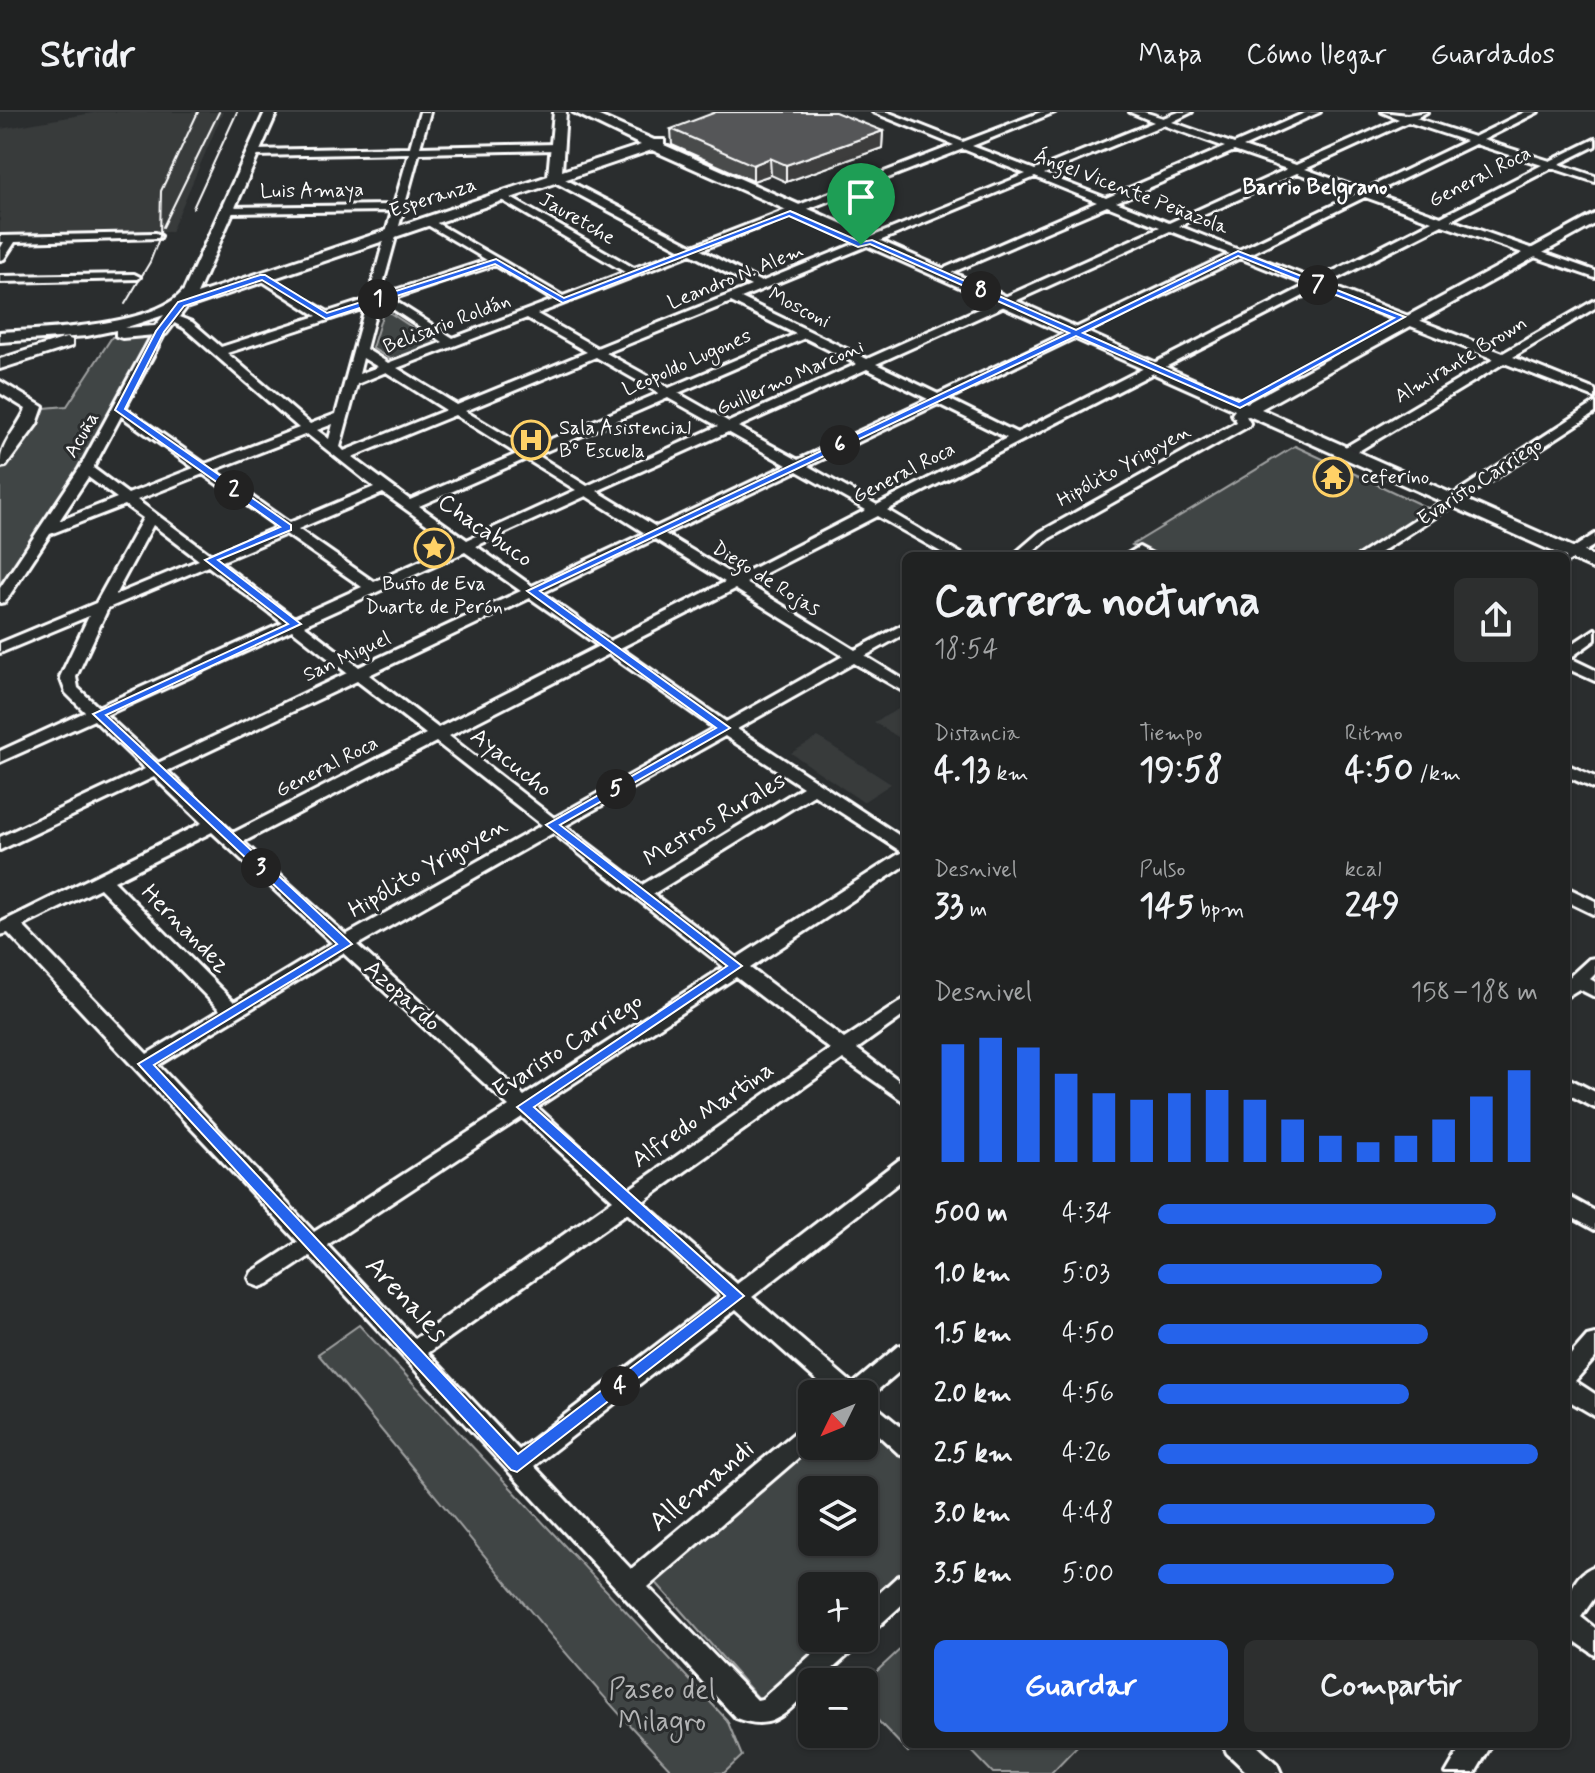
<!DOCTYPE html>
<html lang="es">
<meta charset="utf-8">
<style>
body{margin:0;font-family:Mynerve,sans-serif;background:#2d2f2f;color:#f1f3f6;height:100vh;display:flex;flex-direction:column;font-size:30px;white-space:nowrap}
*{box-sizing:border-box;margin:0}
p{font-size:26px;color:#a2a4a5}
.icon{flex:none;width:44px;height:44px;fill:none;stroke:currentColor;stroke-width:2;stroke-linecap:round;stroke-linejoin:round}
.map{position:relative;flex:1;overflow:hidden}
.side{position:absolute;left:902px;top:440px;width:668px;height:1196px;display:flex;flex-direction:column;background:#202222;border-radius:12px;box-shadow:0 2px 6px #0004,0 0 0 2px #3d3f40}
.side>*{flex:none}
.needle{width:52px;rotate:227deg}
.buttons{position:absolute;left:798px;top:1268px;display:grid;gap:16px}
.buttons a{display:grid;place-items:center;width:80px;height:80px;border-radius:12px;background:#202222;box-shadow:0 2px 6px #0004,0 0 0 2px #3d3f40;font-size:40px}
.pin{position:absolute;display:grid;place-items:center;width:68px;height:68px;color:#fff;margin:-82px -34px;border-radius:50% 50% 50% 0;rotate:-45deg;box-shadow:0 0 8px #0007}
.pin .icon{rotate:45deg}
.km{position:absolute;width:40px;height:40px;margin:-20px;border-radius:50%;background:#222;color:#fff;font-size:22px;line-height:40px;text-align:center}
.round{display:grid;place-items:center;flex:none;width:84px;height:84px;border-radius:12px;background:#2d2f2f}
.overview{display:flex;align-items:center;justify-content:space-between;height:136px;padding:0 32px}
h1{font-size:44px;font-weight:800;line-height:60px}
.metrics{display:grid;grid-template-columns:repeat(3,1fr);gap:12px;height:136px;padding:8px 32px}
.metrics div{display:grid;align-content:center}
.metrics b{font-size:34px;font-weight:800}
.metrics small{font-size:22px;font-weight:400}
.metrics p{font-size:22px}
.chart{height:224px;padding:16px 32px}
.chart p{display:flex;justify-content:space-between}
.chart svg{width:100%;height:144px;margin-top:8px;stroke:#2563eb;stroke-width:6}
.cta{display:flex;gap:16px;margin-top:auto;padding:16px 32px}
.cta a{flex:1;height:92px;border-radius:12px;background:#2563eb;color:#fff;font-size:32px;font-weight:800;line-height:92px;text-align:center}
.cta a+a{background:#2d2f2f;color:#f1f3f6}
ul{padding:0 32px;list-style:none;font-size:26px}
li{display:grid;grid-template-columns:128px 96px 1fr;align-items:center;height:60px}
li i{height:20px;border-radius:10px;background:#2563eb}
header{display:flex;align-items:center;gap:48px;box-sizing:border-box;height:112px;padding:0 40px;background:#202222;border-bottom:2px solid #3d3f40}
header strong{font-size:38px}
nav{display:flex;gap:44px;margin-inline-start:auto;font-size:28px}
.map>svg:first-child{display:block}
</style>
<header>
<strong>Stridr</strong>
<nav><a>Mapa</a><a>Cómo llegar</a><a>Guardados</a></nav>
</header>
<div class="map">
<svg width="1595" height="1661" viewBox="0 0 1595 1661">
<rect width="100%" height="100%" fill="#2a2d2e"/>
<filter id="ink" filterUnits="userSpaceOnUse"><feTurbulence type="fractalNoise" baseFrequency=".0125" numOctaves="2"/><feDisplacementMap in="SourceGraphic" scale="16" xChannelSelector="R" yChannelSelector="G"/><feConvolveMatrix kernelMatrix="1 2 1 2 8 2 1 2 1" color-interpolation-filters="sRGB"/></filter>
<g filter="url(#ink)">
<path fill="#373a3b" d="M98 0H223L171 120 0 122V17Z
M906 593V630L874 610Z
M818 625 891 672 863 690 791 641Z"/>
<path fill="#414445" stroke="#a0a2a2" stroke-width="2" fill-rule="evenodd" d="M384 197 436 231 392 248 372 236Z
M156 222 74 367 0 477V359L35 313 44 296 67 294 112 225Z
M1295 334 1434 399 1366 444H1152L1132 433Z
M359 1213 727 1608 742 1644 724 1661H674C547 1528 437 1382 318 1242Z
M864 1306 906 1345V1473L864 1511V1474H812V1526H848L769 1598 652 1466 812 1334H864ZM812 1378H864V1430H812Z
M906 1532V1632H917L908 1640 864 1594V1571Z
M965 1632H1079L1051 1661H993Z"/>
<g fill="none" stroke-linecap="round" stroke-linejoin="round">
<g stroke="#fff" stroke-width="6">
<path id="minor" d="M420 0H430L420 35 557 32 562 35 557 38 419 41 380 183 487 148 424 111 423 109 428 106 563 184 625 160 498 86V82L502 81 634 156 683 138 551 68V64H559L693 134 954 33 873 0H887L963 30 1041 0H1055L972 34 1035 58 1154 10 1130 0H1144L1163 6 1179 0H1192L1172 10 1234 32 1307 0H1320L1243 35 1296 53 1399 7 1382 0 1407 3 1427 0 1416 6 1474 25 1525 0H1538L1483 28 1550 49 1595 27V34L1559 52 1595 64V70L1552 56 1451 108 1595 159V166L1442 113 1326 172 1503 241 1595 188V196L1513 245 1595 278V286L1504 251 1352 343H1342V337L1494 247 1317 177 887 398 965 444H948L877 404 746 471 855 538 906 511V521L865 544 906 569V581L854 551 737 617 906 728V753L750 856 844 927 906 886V902L857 937 906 974V991L843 947 642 1090 737 1172 899 1048 906 1046V1065L752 1185 853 1272 898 1234 906 1232V1254L867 1287 906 1319V1344L898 1341 864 1310V1282H832L736 1197 534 1354 631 1457 804 1313 812 1310V1334L648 1475 757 1588 762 1587 830 1526H860L857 1535 818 1570H812V1576C786 1600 774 1621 736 1606L310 1144 268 1172 260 1175 252 1172 249 1166 252 1160 298 1130 8 821 0 823V811L202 711 154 665 0 738V725L145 657 94 608 0 650V639L85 600 66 581 60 565 89 504 0 541V531L96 491 143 406 125 393 50 422 5 490 0 491V476L79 357 156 216 166 219 125 296 205 352 299 316 184 216 165 206 171 202 192 210 221 235 317 204 259 167V163L263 162 328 200 368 187 392 99 229 101 224 98 229 95 394 93 409 41 253 44 248 41 253 38 410 35ZM1408 10 1466 29 1364 78 1305 57ZM1163 13 1225 35 1106 86 1044 62ZM1475 32 1542 53 1441 105 1374 81ZM963 37 1026 62 761 170 701 138ZM1234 39 1287 57 1169 111 1116 90ZM1297 61 1356 82 1239 138 1179 114ZM1035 65 1097 90 938 159V163H946L1107 94 1160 115 867 247 741 186ZM1365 85 1432 109 1316 168 1249 142ZM1170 119 1230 142 938 282 876 252ZM691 142 751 174 597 236 537 202ZM1240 146 1307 173 1017 321 948 287ZM495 153 553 188 453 226 392 187ZM382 190 443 230 388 251 366 237 378 191ZM731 190 796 222 669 276 606 241ZM365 196 336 302 310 312 227 241ZM527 206 587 240 457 293 397 256ZM805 226 857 252 729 310 678 281ZM596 245 659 281 528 337 465 299ZM363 246 378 255 359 262ZM867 257 928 287 798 348 738 315ZM386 260 446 298 344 339 340 335 357 272ZM668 286 718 314 587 374 537 343ZM938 292 1007 326 877 393 808 354ZM455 303 517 342 410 388 352 345ZM121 304 194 356 128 382 93 356ZM333 312 329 327 317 318ZM728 320 787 353 656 415 597 379ZM307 322 374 375 289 411 214 358ZM526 347 576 378 467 428 419 394ZM797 359 866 398 736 465 665 422ZM203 362 278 415 211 443 137 388ZM88 365 117 386 59 409ZM383 381 456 433 374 470 298 417ZM586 384 645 421 532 474 476 434ZM153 413 199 448 115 483ZM286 422 362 475 294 506 220 450ZM655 427 725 470 610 529 542 481ZM465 440 521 479 359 555 304 513ZM208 454 283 511 98 595 78 576 76 565 108 496ZM735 477 843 544 726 610 620 536ZM530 486 599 534 438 616 369 563ZM292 518 347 561 158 651 106 603ZM609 542 714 616 554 706 449 624ZM357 569 426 622 233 721 167 659ZM725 624 803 675 642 773 565 714ZM436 630 542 713 346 823 243 730ZM814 683 902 740 737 846 653 782ZM212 720 332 831 234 890 114 769ZM553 721 724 855 524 984 357 833ZM100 776 220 898 147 942 23 814ZM343 841 509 994 314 1120 158 953ZM736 865 830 937 628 1078 537 995ZM522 1005 613 1088 415 1227 327 1133ZM627 1101 721 1184 519 1338 428 1241Z
M156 121 161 124 160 126 15 130 4 147 0 148V137L4 130H0V124Z
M134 162 140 165 138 167 0 170V164Z
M1595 291V301L1375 444H1358Z
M1239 298 1243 299 1250 311 1249 314 1050 426 1028 444H1012L1040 420 1237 310 1233 302Z
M1595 422V433L1566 451V444H1561Z
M1139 435 1156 444H1124Z
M1595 517V528L1570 546 1595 558V569L1566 556V536Z
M1566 652 1595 665V677L1566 664Z
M1566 775 1595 789V803L1566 789Z
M1595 846V862L1590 867 1595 870V885L1579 877 1566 885V868L1589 847Z
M1566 965 1595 980V996L1566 981Z
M1566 1083 1595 1099V1118L1566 1102Z
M1595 1222V1246L1575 1269 1595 1282V1304L1566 1287V1248L1587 1224Z
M1595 1454V1485L1581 1505 1595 1516V1543L1566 1523C1566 1497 1566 1465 1595 1454Z
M906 1461V1489L873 1519 864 1523V1495L897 1465Z
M1223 1632H1255L1277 1652 1281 1661H1248L1227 1641Z
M1463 1632H1492L1475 1661H1446Z"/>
</g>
<g stroke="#fff" stroke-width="6">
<path id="major" d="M265 0H277L197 182 548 64 554 0H566L562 59 641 33 573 0H590L654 28H664V33L1247 291 1595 102V112L1261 297 1595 445V458L1249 304 1234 306 1232 302 1235 298 652 38 186 196 166 222 122 226 116 224V218L87 224 0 230V220C46 217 155 215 184 178ZM164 203 155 214 124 216Z
M66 226 72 228V234L0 257V247Z
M0 269 43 295 37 312 6 354 0 355C0 331 17 318 26 297L0 281Z"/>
</g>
<use href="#minor" fill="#2a2d2e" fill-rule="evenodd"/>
<use href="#major" fill="#2a2d2e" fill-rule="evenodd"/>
<path stroke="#fff" stroke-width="2" d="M193 96 237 0
M163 115 219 0
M125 192 150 150 160 124 161 79 198 0"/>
</g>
<path fill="#494b4c" stroke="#fff" stroke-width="2" d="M671 17 883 19 882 36 786 70 771 63 753 69 672 33Z"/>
<path fill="#3c3d3e" stroke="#fff" stroke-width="2" d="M883 19 882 36 786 70V53Z
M770 46 771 63 753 69V53Z"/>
<path fill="#555758" stroke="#fff" stroke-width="2" d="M716 0H835L883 19 786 53 770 46 753 53 671 17Z"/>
</g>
<path fill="#2563eb" stroke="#fff" stroke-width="2" fill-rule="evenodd" d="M790 99 861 130 872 128 1076 218 1238 139 1405 205 1240 296 1076 224 540 479 730 616 560 713 742 854 534 995 744 1184 517 1360 511 1358 138 952 337 832 93 602 288 512 205 448 280 415 115 298 156 219 178 190 260 163H265L327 201 496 147 564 186ZM789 104 858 135 870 132 1069 221 527 479 716 616 546 713 727 854 517 995 725 1184 518 1342 154 953 352 832 106 603 301 512 218 448 291 418V413L125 297 164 220 184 194 262 168 326 207 495 152 563 191ZM1238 144 1394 206 1239 290 1083 221Z"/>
<defs>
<g id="hospital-ring" transform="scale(2)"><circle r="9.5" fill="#2a2d2e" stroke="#ffd166" stroke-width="1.5"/><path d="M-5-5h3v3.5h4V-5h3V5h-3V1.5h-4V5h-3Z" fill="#ffd166"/></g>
<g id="temple-ring" transform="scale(2)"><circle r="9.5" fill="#2a2d2e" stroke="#ffd166" stroke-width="1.5"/><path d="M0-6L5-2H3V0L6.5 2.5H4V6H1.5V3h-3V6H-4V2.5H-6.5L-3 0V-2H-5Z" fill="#ffd166"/></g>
<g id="sight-ring" transform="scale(2)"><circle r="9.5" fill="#2a2d2e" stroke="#ffd166" stroke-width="1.5"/><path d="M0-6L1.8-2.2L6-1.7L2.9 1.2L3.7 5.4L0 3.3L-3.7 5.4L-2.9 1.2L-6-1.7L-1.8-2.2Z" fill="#ffd166"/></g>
</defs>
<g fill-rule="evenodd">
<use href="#hospital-ring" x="531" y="328"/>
<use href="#temple-ring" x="1333" y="365"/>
<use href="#sight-ring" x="434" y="436"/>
</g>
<g text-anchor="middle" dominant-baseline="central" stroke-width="6" stroke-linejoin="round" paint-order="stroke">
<g font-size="20" fill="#fff" stroke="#2a2d2e">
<text transform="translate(1480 65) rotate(-27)">General Roca</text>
<text transform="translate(312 79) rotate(-1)">Luis Amaya</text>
<text transform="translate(1131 80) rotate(21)">Ángel Vicente Peñazola</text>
<text transform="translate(433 86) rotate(-18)">Esperanza</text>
<text transform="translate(577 107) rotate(30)">Jauretche</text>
<text transform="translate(736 165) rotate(-22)">Leandro N. Alem</text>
<text transform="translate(799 196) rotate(27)">Mosconi</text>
<text transform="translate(447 212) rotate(-21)">Belisario Roldán</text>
<text transform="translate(1461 248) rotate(-31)">Almirante Brown</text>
<text transform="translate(687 251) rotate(-24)">Leopoldo Lugones</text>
<text transform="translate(790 266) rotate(-24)">Guillermo Marconi</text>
<text transform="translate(82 323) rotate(-60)">Acuña</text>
<text transform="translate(1124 354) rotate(-29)">Hipólito Yrigoyen</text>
<text transform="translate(904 361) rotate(-27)">General Roca</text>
<text transform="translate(1480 370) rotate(-33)">Evaristo Carriego</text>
<text transform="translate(766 467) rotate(32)">Diego de Rojas</text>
<text transform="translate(347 545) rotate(-25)">San Miguel</text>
<text transform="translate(327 655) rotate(-27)">General Roca</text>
</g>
<g font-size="20" fill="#fff" stroke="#2a2d2e" text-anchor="start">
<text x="559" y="316">Sala Asistencial<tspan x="559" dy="23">Bº Escuela</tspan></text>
<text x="1361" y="365">ceferino</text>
<text x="434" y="472" text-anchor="middle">Busto de Eva<tspan x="434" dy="23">Duarte de Perón</tspan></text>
</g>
<g font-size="22" font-weight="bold" fill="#fff" stroke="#2a2d2e">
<text x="1315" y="76">Barrio Belgrano</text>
</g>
<g font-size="24" fill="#fff" stroke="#2a2d2e">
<text transform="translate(485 419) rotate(35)">Chacabuco</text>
<text transform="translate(511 651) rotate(38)">Ayacucho</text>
<text transform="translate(715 708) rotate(-31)">Mestros Rurales</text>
<text transform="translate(428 756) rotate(-30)">Hipólito Yrigoyen</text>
<text transform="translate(185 817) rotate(45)">Hernandez</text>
<text transform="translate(402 884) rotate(42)">Azopardo</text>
<text transform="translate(568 934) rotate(-33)">Evaristo Carriego</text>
<text transform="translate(703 1003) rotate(-35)">Alfredo Martina</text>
</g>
<g font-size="28" fill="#fff" stroke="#2a2d2e">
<text transform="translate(406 1188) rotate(47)">Arenales</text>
<text transform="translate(702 1374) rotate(-40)">Allemandi</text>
</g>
<g font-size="28" fill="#b3b4b5" stroke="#2a2d2e">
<text x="662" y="1578">Paseo del<tspan x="662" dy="32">Milagro</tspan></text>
</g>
</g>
</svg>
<div class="buttons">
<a><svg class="needle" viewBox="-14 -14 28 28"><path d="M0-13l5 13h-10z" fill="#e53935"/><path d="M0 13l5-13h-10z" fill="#a2a4a5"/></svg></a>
<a><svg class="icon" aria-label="layers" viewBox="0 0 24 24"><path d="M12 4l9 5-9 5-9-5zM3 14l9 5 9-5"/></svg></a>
<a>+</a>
<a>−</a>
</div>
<div class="pin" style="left:861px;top:133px;background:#1e9e55"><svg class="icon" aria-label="arrive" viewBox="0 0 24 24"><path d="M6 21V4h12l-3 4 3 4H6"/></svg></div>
<b class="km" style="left:378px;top:187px">1</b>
<b class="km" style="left:234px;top:378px">2</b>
<b class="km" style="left:261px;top:756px">3</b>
<b class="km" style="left:620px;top:1274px">4</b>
<b class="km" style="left:616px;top:677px">5</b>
<b class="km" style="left:840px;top:333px">6</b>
<b class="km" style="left:1318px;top:173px">7</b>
<b class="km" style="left:981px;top:179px">8</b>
<section class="side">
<div class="overview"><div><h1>Carrera nocturna</h1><p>18:54</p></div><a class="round"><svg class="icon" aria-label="share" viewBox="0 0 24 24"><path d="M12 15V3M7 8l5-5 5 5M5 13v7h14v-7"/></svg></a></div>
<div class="metrics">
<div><p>Distancia</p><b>4.13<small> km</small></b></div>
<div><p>Tiempo</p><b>19:58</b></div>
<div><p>Ritmo</p><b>4:50<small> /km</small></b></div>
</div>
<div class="metrics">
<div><p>Desnivel</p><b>33<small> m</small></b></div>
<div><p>Pulso</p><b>145<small> bpm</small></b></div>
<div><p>kcal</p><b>249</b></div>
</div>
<div class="chart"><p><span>Desnivel</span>158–188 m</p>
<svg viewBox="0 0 160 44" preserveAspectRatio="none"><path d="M5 44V8M15 44V6M25 44V9M35 44V17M45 44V23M55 44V25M65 44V23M75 44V22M85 44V25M95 44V31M105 44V36M115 44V38M125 44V36M135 44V31M145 44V24M155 44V16"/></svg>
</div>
<ul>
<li><b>500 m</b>4:34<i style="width:89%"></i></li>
<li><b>1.0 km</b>5:03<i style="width:59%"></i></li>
<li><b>1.5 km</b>4:50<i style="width:71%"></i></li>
<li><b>2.0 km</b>4:56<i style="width:66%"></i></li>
<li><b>2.5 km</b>4:26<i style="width:100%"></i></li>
<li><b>3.0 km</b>4:48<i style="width:73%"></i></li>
<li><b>3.5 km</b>5:00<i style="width:62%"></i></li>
</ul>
<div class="cta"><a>Guardar</a><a>Compartir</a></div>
</section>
</div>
